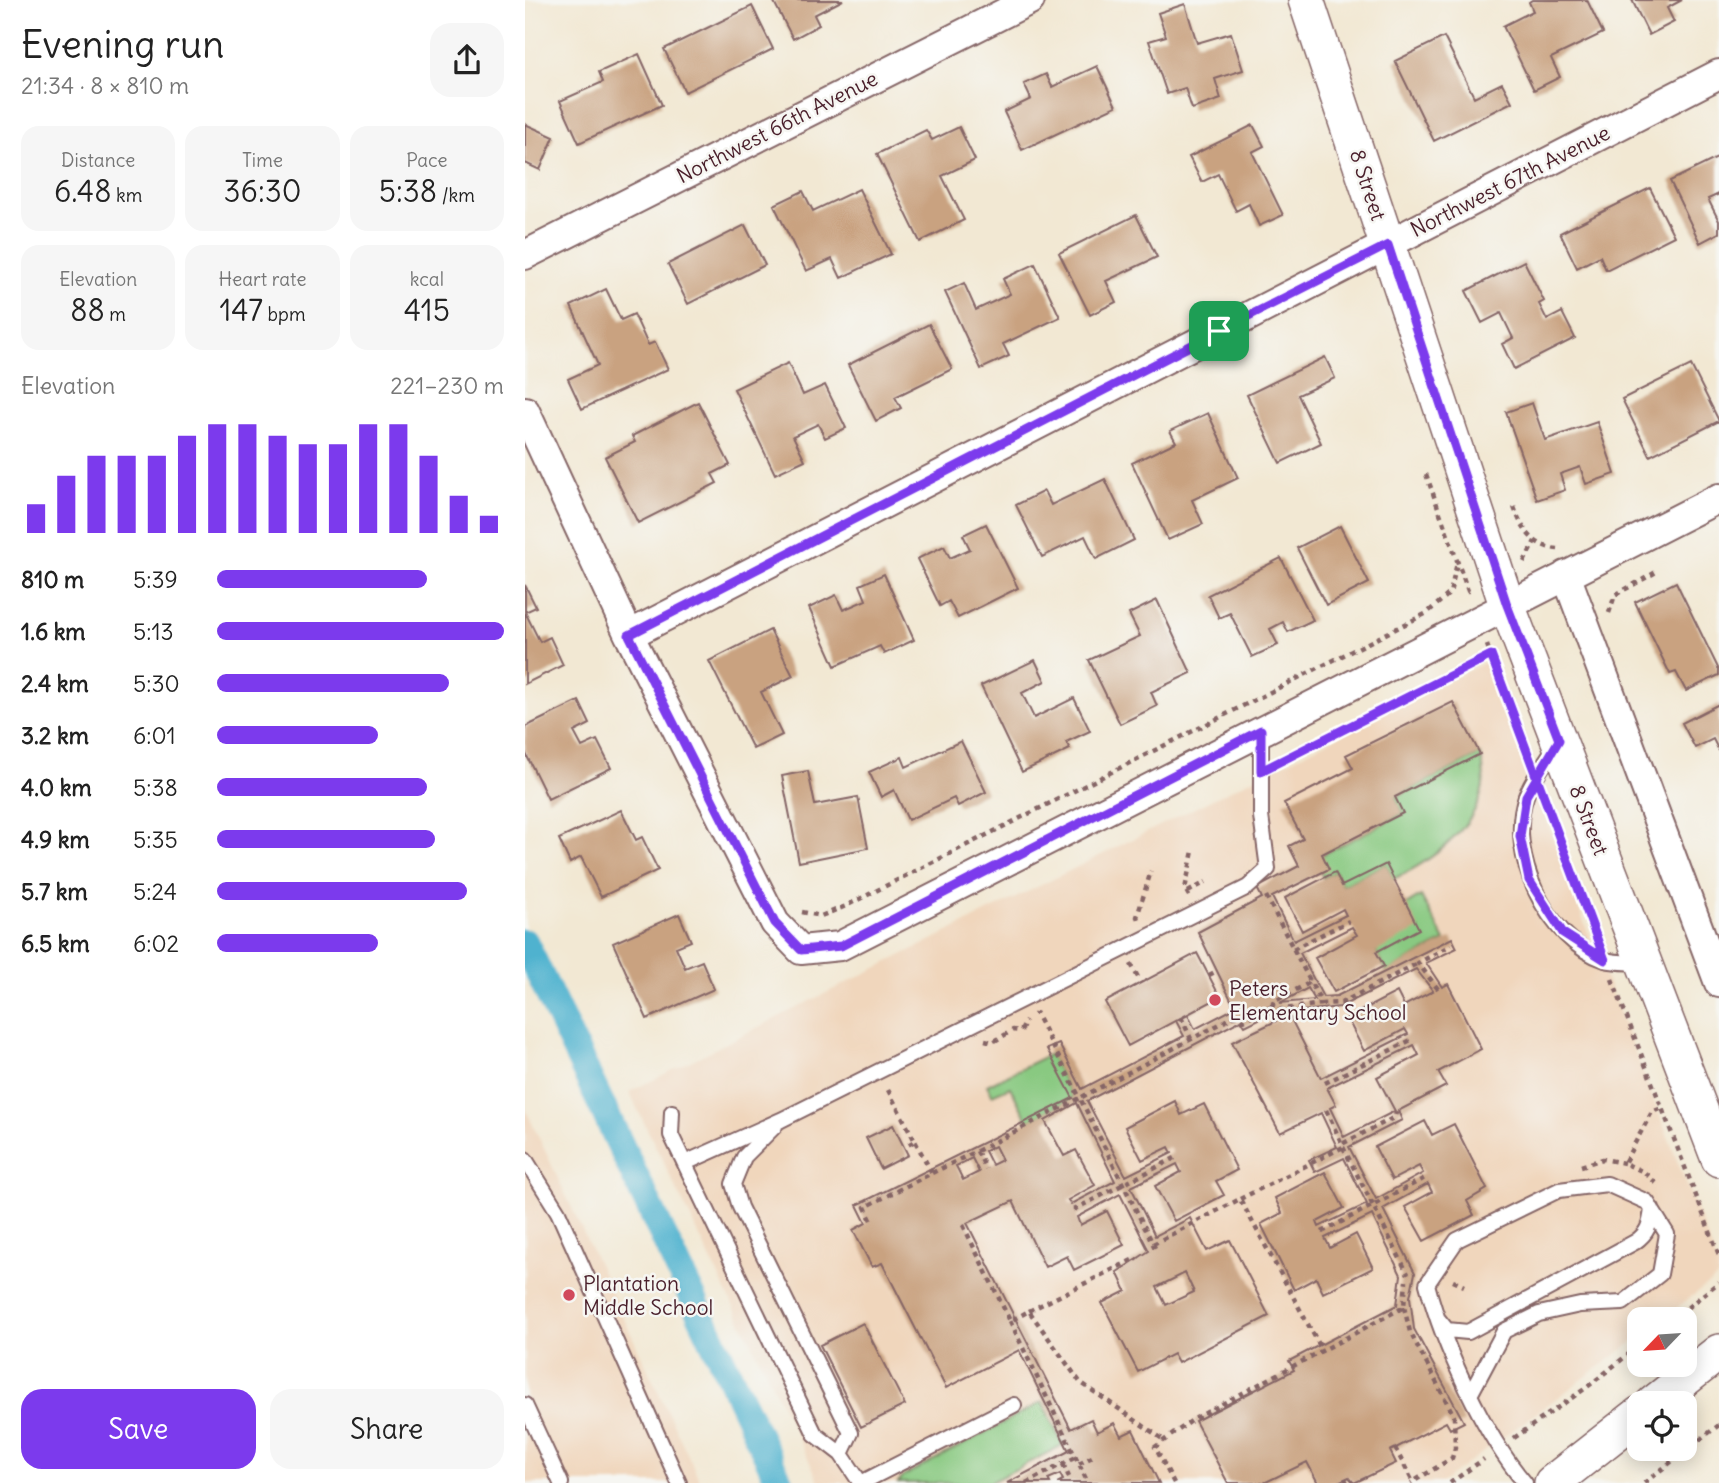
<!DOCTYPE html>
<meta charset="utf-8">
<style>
body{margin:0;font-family:Delius,sans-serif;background:#f6f6f6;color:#222;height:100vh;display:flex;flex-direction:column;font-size:26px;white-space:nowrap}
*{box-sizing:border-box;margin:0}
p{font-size:23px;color:#767676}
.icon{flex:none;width:38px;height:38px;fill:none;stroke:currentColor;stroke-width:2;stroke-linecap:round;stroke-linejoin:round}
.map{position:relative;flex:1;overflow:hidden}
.drawer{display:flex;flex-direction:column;background:#fff;width:525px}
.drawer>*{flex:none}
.needle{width:46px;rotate:245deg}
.tools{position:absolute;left:1102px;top:1307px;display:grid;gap:14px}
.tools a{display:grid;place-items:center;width:70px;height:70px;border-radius:14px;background:#fff;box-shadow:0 4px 18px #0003;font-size:35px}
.pin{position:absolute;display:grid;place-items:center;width:60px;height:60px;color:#fff;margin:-30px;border-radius:14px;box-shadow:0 4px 10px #0006}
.round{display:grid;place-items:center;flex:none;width:74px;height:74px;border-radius:21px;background:#f6f6f6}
.summary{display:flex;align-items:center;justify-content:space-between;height:119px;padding:0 21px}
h1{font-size:38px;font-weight:600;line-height:52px}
.metrics{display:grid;grid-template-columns:repeat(3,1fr);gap:10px;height:119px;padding:7px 21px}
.metrics div{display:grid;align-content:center;border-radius:18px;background:#f6f6f6;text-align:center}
.metrics b{font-size:30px;font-weight:600}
.metrics small{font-size:19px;font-weight:400}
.metrics p{font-size:19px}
.chart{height:196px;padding:14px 21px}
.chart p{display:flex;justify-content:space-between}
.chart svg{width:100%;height:126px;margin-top:7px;stroke:#7c3aed;stroke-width:6}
.primary-button{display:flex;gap:14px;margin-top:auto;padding:14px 21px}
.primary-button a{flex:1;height:80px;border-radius:21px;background:#7c3aed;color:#fff;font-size:28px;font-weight:600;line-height:80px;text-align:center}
.primary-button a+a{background:#f6f6f6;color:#222}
ul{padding:0 21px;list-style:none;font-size:23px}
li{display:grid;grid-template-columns:112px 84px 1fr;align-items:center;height:52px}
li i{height:18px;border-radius:9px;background:#7c3aed}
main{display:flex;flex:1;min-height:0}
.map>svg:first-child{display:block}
</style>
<main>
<section class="drawer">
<div class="summary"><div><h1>Evening run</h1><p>21:34 · 8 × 810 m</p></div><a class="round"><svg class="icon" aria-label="share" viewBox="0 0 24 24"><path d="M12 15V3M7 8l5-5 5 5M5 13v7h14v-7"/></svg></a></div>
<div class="metrics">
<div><p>Distance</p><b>6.48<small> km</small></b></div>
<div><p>Time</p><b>36:30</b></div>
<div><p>Pace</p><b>5:38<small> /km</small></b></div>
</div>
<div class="metrics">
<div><p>Elevation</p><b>88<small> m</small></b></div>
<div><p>Heart rate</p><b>147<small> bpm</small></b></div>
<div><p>kcal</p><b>415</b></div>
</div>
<div class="chart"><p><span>Elevation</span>221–230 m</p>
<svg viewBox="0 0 160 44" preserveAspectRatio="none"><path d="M5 44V34M15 44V24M25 44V17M35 44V17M45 44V17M55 44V10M65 44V6M75 44V6M85 44V10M95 44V13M105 44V13M115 44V6M125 44V6M135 44V17M145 44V31M155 44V38"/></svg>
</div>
<ul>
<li><b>810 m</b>5:39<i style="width:73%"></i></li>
<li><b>1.6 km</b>5:13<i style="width:100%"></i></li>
<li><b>2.4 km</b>5:30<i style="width:81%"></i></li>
<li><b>3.2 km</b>6:01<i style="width:56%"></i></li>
<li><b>4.0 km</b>5:38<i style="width:73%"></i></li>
<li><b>4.9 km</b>5:35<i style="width:76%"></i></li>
<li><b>5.7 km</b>5:24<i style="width:87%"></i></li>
<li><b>6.5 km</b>6:02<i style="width:56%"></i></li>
</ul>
<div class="primary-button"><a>Save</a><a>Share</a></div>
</section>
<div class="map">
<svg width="1194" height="1483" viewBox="0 0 1194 1483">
<rect width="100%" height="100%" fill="#f6f6f2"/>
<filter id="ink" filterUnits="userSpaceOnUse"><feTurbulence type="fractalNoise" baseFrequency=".0143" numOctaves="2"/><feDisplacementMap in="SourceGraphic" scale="14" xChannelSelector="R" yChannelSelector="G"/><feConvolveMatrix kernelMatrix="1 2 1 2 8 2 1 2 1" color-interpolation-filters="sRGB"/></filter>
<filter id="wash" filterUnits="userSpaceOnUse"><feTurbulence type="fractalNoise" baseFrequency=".00686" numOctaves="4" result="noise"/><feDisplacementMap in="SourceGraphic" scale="28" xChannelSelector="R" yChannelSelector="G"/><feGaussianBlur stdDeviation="1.57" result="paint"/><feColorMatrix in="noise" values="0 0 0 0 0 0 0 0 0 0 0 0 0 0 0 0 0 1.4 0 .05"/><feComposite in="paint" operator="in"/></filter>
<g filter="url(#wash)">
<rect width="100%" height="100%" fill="#f2e8d3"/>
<path fill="#f0d6bc" d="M963 661 1060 925 1194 1267V1276L1137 1319 1115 1320V1337L916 1483H295L104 1092Z
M0 1108 176 1483H0Z"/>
<path fill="#89c981" stroke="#6a7456" stroke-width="2" d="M955 754C974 810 914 859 868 879L861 864 817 886 810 872 798 878 789 859 878 813 870 797Z
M896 896 920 941 862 972 851 952 881 905Z
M525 1054 548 1098 503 1121 485 1087 467 1095 462 1085Z
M517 1402 538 1445 464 1483H373L379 1476Z"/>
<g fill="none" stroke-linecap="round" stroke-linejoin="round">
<path stroke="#50b2cf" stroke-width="28" d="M0 943 255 1483"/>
</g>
<g id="blocks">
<path fill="#c9a280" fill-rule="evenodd" d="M248 0H318L289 15 294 25 268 39Z
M1007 0H1062L1078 33 1026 58 1035 77 1009 90 978 26 1008 11 1004 2Z
M1107 0H1157L1142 8 1149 22 1124 35Z
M660 4 672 43 706 33 718 70 690 79 696 99 667 109 660 88 642 94 624 41 641 36 633 13Z
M227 6 248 49 160 92 139 49Z
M919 37 949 97 977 83 987 102 909 141 870 61Z
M114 54 137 105 54 143 35 101 78 82 74 72Z
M572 66 591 106 497 150 479 112 506 99 499 84 521 74 527 87Z
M0 124 29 137 15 170 0 163Z
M728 125 739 146 727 152 758 215 734 226 724 204 711 211 693 174 677 182 664 157Z
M434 127 450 160 417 176 439 220 395 242 352 154 401 130 407 140Z
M1194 157V194L1183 199 1194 221V233L1175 243 1145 181Z
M1125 188 1149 236 1081 270 1075 256 1052 268 1035 233Z
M334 189 366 254 316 278 307 259 281 271 249 205 278 191 288 211Z
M611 215 632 257 581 281 591 302 565 315 534 253Z
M220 225 240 265 163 304 143 264Z
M999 261 1019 301 1014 304 1022 320 1037 312 1050 338 989 369 977 344 988 338 976 313 957 323 941 291Z
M510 264 535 317 478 344 484 356 456 369 420 292 439 283 451 310 485 294 478 279Z
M81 289 96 320 109 314 123 345 130 342 143 369 57 409 43 379 73 365 46 306Z
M404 324 427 369 370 397 376 408 351 421 323 365Z
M800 357 810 378 773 395 796 443 755 463 722 395Z
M263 363 278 395 300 385 321 428 300 438 293 424 268 436 280 460 250 474 209 389Z
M1166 365 1194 421 1125 456 1097 399Z
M173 402 205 465 187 474 192 483 113 523 80 457 110 442 107 436Z
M1007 403 1020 440 1072 422 1090 474 1061 484 1055 467 1035 474 1040 490 1012 500 981 412Z
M683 413 713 478 667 500 678 524 643 540 607 463 651 442 645 431Z
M580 479 609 540 571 559 560 536 517 557 491 505 519 491 526 505Z
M461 524 493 588 433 618 424 601 415 606 392 559 419 546 425 558 445 549 438 535Z
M815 526 844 583 801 605 772 548Z
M756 558 788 620 763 632 758 622 745 629 753 645 727 657 705 613 694 618 683 595Z
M359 574 389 640 359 654 355 646 310 666 284 608 311 595 318 610 341 600 335 585Z
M1151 582 1194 670V675L1161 691 1151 672 1145 674 1110 602Z
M0 585 11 607 0 612 15 642 25 637 38 665 0 684Z
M632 600 666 673 626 692 632 706 595 724 564 660 615 636 604 614Z
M245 630 268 676 236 692 257 735 228 749 184 661Z
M510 660 520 681 497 693 509 718 549 698 565 731 541 742 545 749 497 772 456 686Z
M54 701 65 724 49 732 57 747 72 740 86 768 23 799 0 752V727Z
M928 702 955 754 870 797 878 813 797 854 804 869 747 897 769 941 821 915 818 909 777 931 760 898 810 872 817 886 861 864 894 929 851 952 859 966 809 992 790 958 832 935 827 927 775 953 798 997 812 996 927 938 932 948 901 963 917 987 923 984 956 1049 913 1072 921 1086 873 1111 877 1120 824 1147 851 1199 898 1173 894 1166 867 1180 850 1147 900 1121 907 1135 929 1124 962 1189 942 1201 949 1215 899 1241 880 1207 907 1192 903 1184 858 1209 890 1273 885 1297 889 1329 939 1422 925 1429 921 1422 865 1451 871 1463 829 1483 824 1477 811 1483H793L782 1462 739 1483H703L670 1421 769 1370 764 1361 872 1305 876 1275 847 1215 800 1238 805 1248 831 1234 848 1268 798 1293 791 1278 769 1290 736 1224 757 1213 750 1198 800 1172 819 1208 792 1222 794 1227 842 1204 819 1158 790 1172 784 1160 812 1147 796 1113 755 1133 707 1042 751 1021 746 1013 720 1026 716 1020 562 1101 601 1176 647 1153 644 1147 617 1160 600 1127 650 1101 656 1115 679 1104 712 1170 691 1181 699 1195 649 1221 630 1186 656 1172 652 1164 606 1187 630 1236 665 1218 682 1251 705 1240 744 1316 653 1363 648 1354 613 1372 577 1303 601 1291 592 1272 624 1251 595 1194 552 1217 555 1225 582 1211 599 1245 549 1270 542 1256 520 1267 488 1201 442 1223 546 1429 566 1419 572 1432 589 1423 596 1436 608 1430 634 1483H532L538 1480 535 1474 523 1479 525 1483H482L544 1451 494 1350 421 1388 357 1263 347 1267 328 1230 341 1223 332 1205 548 1098 522 1049 534 1044 557 1089 659 1036 651 1021 663 1015 670 1029 710 1008 673 932 737 898 732 888 774 866 764 846 778 839 759 803 828 768 821 755ZM891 969 908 991 879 1006 872 992 822 1018 839 1051 880 1029 883 1034 796 1078 764 1015 759 1013 815 1007ZM783 988 790 1000 755 1003ZM889 1045 894 1055 852 1077 870 1111 819 1137 805 1108 811 1105 802 1088ZM552 1103 590 1181 546 1204 543 1200 570 1185 551 1150 539 1156 520 1121ZM470 1146 477 1160 467 1165 460 1151ZM447 1158 454 1172 438 1180 431 1166ZM660 1273 669 1292 641 1305 632 1287Z
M1194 704V751L1188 739 1170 748 1157 723Z
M436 741 461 792 433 806 429 798 383 820 369 790 356 797 344 772 377 757 381 767Z
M283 771 290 805 333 797 343 848 274 862 257 776Z
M96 810 111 840 117 837 133 870 76 897 56 857 45 863 34 839Z
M154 914 166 941 151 947 160 968 177 961 189 989 122 1019 88 943Z
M672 953 695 997 603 1046 580 1002Z
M368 1125 383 1155 356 1169 341 1138Z
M338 1323 380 1405 336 1427 295 1345Z"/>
</g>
</g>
<g filter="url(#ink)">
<use href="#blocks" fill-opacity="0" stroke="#856566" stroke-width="2"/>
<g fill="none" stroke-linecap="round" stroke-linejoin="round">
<g stroke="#856566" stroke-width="18">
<path id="service" d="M1031 745C1022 761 1007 779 1001 796 981 853 1022 941 1080 960 1091 963 1106 962 1118 963
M147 1112 146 1135 290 1434 316 1454 335 1482
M250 1126 219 1157 208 1184 215 1207 326 1433 316 1454
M0 1159 33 1212 154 1483
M160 1163 256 1120 723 887 743 869 736 816V731
M914 1320 922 1330 943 1332 1110 1242C1123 1233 1125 1225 1127 1209
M946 1393 979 1331 1014 1314 1055 1305 1098 1303 1135 1274 1142 1234 1122 1202 1082 1184 1034 1190 932 1240 902 1284C918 1345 959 1435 1000 1483
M0 1405 36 1483
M336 1483 489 1405"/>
</g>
<g stroke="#856566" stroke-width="32">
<path id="minor" d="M0 255 505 0
M0 411 104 635 250 923 276 950 315 946 1194 498
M1041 575 1194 983
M104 635 1194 74"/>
</g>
<g stroke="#856566" stroke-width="38">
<path id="tertiary" d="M781 0 982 605 1194 1159
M1128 1404 1194 1352
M1027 1483 1115 1414"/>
</g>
<path stroke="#856566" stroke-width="4.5" stroke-dasharray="5 5" stroke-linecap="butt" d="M901 474 943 591 945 590
M989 507C997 529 1008 547 1033 549
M999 562 1010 541
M1084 613 1090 595 1133 571
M962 645 1002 755
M754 762 966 655
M1020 803 1069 932
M663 892 681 882
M664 896 660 889 668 851
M741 896 797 1004 816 1003 893 963
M277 912 296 916 321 906 902 613 925 593 932 563
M614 916 612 917 626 871
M768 949 824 921
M606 964 616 983
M684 975 692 971
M1087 979 1194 1255
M913 989 893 963 926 945
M750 1006 748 1002 786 982
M656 1017 666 1039
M756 1018 752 1010 797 1004
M460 1040 468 1042 488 1030 496 1031 501 1021
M800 1083 886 1040
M363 1090 390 1141 379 1147
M801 1110 817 1144
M818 1147 883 1274
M452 1151 555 1098 510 1012
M1056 1166 1078 1159 1099 1163
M407 1173 452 1151 461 1169
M1131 1183 1119 1172 1099 1163 1127 1112 1137 1108
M715 1199 818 1147 817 1144 870 1117 871 1112
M548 1210 650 1158
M346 1220 340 1207 407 1173 390 1141
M438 1225 485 1321 504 1311 555 1382 639 1440
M797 1232 900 1178
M628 1244 715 1199 797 1350
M630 1248 555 1098 710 1016 719 1020 748 1005
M928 1281 939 1286
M879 1307 885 1332 929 1416 930 1448 927 1458 886 1483
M504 1311 611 1258 613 1260
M1147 1320 1194 1282
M485 1321 563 1483
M989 1438 1061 1388 1115 1345
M870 1448 888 1482
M538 1464 544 1477
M554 1464 567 1457
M820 1479 822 1483
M501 1483 551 1457
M649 1483 630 1447 669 1419 879 1307 881 1281
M925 1483 959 1459
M1119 1483 1194 1425"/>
<use href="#service" stroke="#fff" stroke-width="14"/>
<use href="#minor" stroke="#fff" stroke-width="28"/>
<use href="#tertiary" stroke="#fff" stroke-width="35"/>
</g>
</g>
<g fill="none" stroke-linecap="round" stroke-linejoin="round" filter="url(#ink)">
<g stroke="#fff" stroke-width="14">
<path id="route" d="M694 331 104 635 250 923 276 950 316 946 736 730V771L966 655 1080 960 1038 933 1004 880 995 836 1001 796 1034 740 982 605 863 245 694 331"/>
</g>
<use href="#route" stroke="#7c3aed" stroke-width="9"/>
</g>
<g fill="#d1495b" stroke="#f6f6f2" stroke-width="2.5">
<circle cx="690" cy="1000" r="7"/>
<circle cx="44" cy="1295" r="7"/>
</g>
<g text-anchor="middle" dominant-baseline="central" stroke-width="5" stroke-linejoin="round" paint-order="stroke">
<g font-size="21" fill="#4a1f2b" stroke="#f6f6f2">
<text transform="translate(252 127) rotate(-27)">Northwest 66th Avenue</text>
<text transform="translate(985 181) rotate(-27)">Northwest 67th Avenue</text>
<text transform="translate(843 185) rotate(72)">8 Street</text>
<text transform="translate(1064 820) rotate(69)">8 Street</text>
</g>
<g font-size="21" fill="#4a1f2b" stroke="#f6f6f2" text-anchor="start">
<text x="704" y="988">Peters<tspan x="704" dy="24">Elementary School</tspan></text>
<text x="58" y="1283">Plantation<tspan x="58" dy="24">Middle School</tspan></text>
</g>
</g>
</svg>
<div class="tools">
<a><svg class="needle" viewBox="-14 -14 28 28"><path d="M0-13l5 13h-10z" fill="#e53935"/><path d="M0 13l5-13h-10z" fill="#767676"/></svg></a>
<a><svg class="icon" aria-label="locate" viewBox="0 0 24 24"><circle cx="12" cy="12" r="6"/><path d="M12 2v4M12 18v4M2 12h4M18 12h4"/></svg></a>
</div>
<div class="pin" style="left:694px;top:331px;background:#1e9e55"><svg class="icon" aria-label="arrive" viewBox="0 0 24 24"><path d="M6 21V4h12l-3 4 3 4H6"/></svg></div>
</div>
</main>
